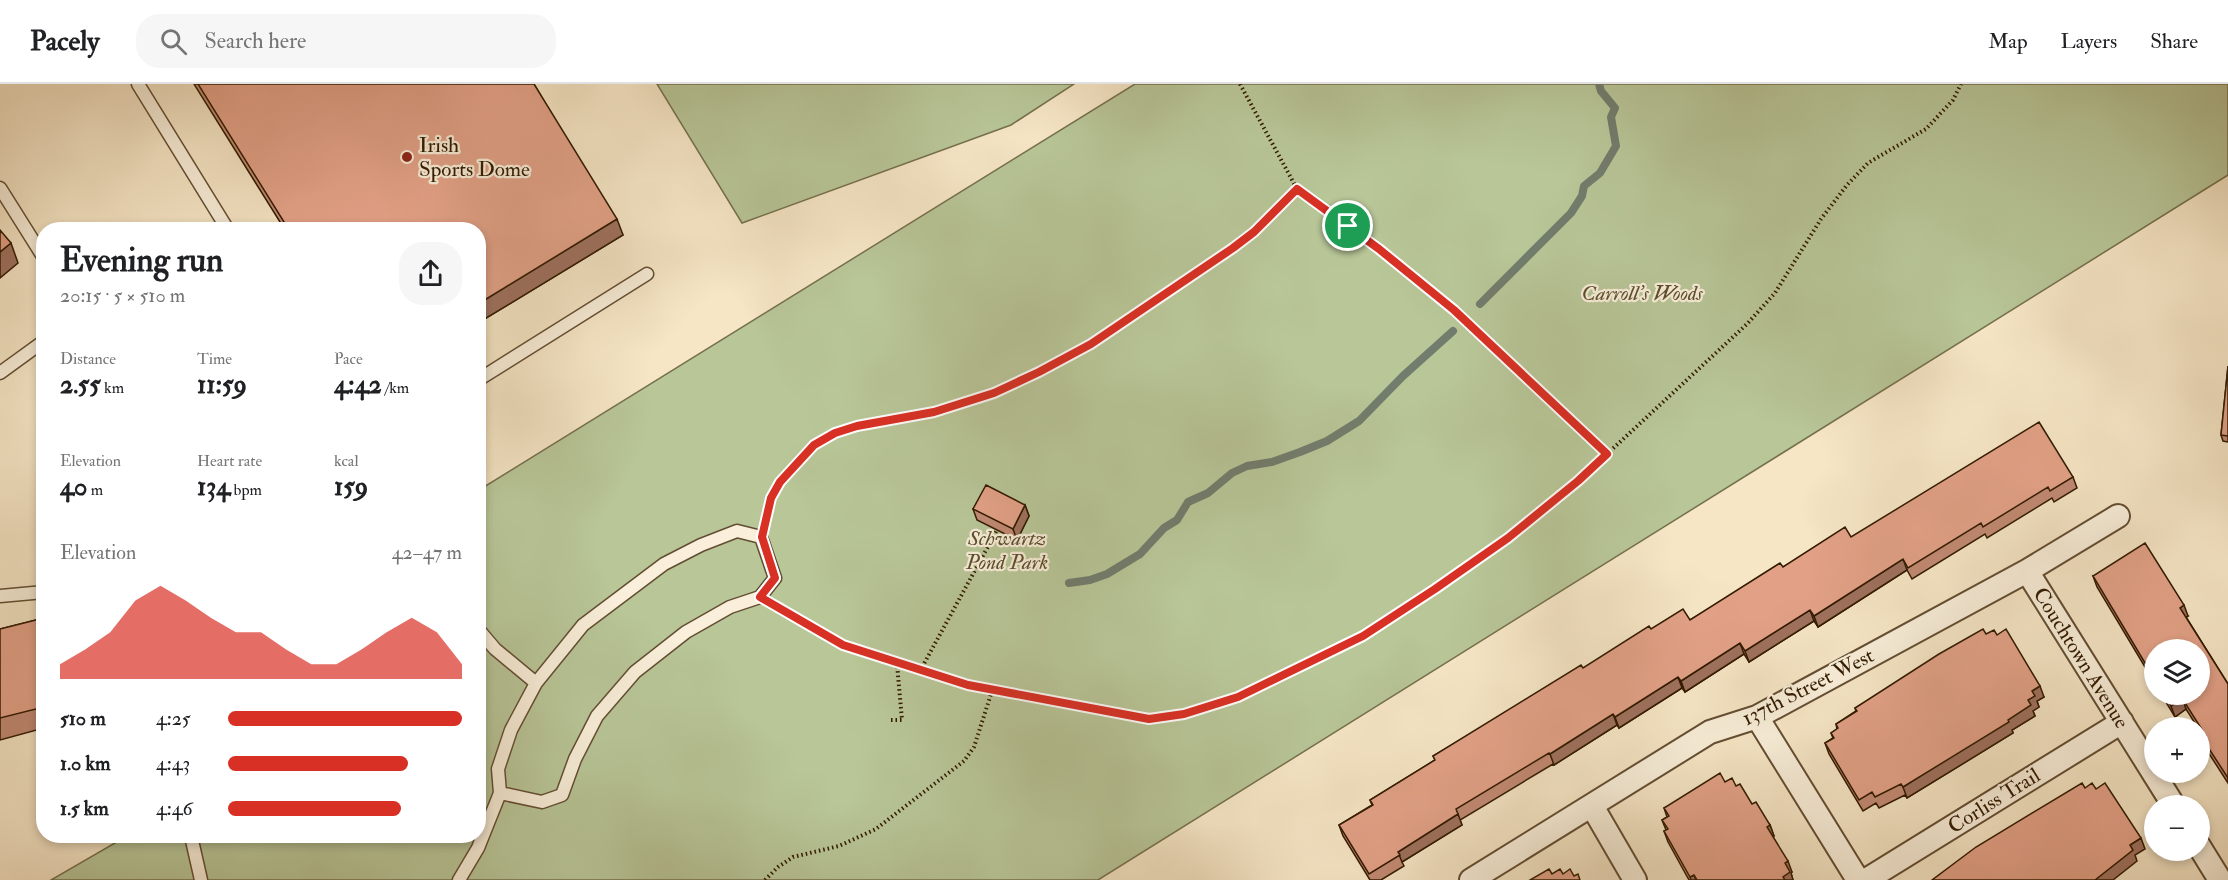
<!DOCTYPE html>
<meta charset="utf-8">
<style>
body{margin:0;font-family:"IM FELL Double Pica",serif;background:#f6f6f6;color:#202124;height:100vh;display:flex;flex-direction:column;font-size:22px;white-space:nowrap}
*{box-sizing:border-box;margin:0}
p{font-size:20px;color:#757577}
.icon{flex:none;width:33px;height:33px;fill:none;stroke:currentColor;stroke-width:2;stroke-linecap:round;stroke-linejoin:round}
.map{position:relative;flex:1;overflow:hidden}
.drawer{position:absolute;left:36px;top:138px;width:450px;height:621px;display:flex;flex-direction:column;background:#fff;border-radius:24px;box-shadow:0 3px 9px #0003}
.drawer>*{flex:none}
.controls{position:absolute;left:2144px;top:555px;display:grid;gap:12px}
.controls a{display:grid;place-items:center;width:66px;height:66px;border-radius:50%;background:#fff;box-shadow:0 3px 9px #0003;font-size:30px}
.pin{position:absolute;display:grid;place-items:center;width:51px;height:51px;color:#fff;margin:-26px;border:3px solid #fff;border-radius:50%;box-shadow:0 2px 6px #0007}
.round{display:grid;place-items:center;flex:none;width:63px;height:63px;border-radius:24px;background:#f6f6f6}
.overview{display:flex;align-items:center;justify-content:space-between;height:102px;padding:0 24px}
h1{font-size:33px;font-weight:700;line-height:45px}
.stats{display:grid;grid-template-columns:repeat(3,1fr);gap:9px;height:102px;padding:6px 24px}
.stats div{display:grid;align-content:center}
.stats b{font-size:26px;font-weight:700}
.stats small{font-size:16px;font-weight:400}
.stats p{font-size:16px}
.chart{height:168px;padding:12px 24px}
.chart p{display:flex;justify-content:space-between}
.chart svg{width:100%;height:108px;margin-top:6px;fill:#d93025;opacity:.7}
ul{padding:0 24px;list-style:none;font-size:20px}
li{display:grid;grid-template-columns:96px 72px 1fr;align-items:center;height:45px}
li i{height:15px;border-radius:8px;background:#d93025}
header{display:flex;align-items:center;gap:36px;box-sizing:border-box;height:84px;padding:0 30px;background:#fff;border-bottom:2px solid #e0e0e0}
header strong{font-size:28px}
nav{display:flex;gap:33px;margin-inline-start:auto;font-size:21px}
.search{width:420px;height:54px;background:#f6f6f6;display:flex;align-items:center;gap:15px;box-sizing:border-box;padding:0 21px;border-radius:24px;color:#757577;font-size:22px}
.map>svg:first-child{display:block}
</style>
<header>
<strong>Pacely</strong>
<div class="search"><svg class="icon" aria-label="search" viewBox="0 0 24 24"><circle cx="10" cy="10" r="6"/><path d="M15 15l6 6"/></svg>Search here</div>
<nav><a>Map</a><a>Layers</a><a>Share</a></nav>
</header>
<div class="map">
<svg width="2228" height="796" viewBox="0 0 2228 796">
<rect width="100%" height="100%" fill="#f6e6c6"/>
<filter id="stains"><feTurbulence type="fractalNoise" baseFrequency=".00333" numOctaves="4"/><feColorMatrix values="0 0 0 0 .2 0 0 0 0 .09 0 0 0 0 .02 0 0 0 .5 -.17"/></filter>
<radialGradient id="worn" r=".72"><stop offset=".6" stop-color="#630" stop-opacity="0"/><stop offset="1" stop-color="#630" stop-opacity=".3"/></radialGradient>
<path fill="#b8c698" stroke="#75704c" stroke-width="1.5" d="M657 0H1074L1011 41 742 139Z
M1135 0H2228V91L1098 796H51L127 752H478L479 406Z"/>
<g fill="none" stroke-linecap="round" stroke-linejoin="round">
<path stroke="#727d6d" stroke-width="8" d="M1480 220 1571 129 1582 112 1584 102 1600 89 1616 62 1611 33 1615 24 1601 7 1599 0
M1069 499 1090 496 1107 490 1140 470 1164 444 1177 436 1188 418 1208 409 1232 389 1247 382 1272 378 1300 368 1327 357 1359 337 1403 292 1453 247"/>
<g stroke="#634d32" stroke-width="15">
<path id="service" d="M138 0 228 146
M0 104 44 174
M0 289 44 257
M478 296 647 190
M0 512 44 508
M478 545 495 565 536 599
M191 752 201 796
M459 796 478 764 500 709 498 685 511 646 536 599 583 541 664 480 701 461 737 447 761 453 775 494 760 513 730 523 686 548 635 588 597 632 575 675 562 711 542 718 500 709"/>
</g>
<g stroke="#634d32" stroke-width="26">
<path id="minor" d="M2027 487 2174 722
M1757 633 1858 796
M1592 722 1635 796
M2199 762 2220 796
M1471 796 1710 648 1757 633 2027 487 2118 432
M1866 796 2122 638"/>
</g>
<path stroke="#321a00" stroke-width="4" stroke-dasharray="1.5 3" stroke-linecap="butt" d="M1240 0 1297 105 1379 165 1454 226 1607 370
M766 435C773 405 790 379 815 361 848 337 894 338 932 328 952 324 973 316 993 309 1081 276 1155 214 1233 164L1254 148 1297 105
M777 523 843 561 920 587 992 607 1149 635 1184 630 1238 613 1363 552 1435 505 1508 454 1578 397 1747 240 1775 209 1821 135 1847 101 1868 79 1926 45 1953 16 1961 0
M920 587 997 446
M891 636H902L897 580
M765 796 778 783 793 773 839 762 876 745 964 677 974 663 992 607"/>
<use href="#service" stroke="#f9efda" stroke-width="12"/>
<use href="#minor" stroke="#f9efda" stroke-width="22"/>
</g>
<path fill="#c28a74" stroke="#321a00" stroke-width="1.5" d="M194 0H534L623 151 478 239V146H285Z
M2228 282V358L2223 357 2221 351Z
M2073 393 2077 404 2054 418 2052 414 1987 454 1985 450 1912 495 1907 486 1818 543 1814 537 1749 578 1744 570 1685 608 1682 604 1619 644 1617 641 1554 681 1553 680 1460 736 1462 741 1402 778 1404 782 1381 796H1370L1343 752 1339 741 1372 721 1370 716 1435 676 1433 672 1651 545 1690 536 1783 483 1851 453Z
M1025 421 1029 432 1017 456 977 436 973 425Z
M2093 492 2188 532 2186 533 2228 600V699L2206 665 2202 654 2204 653 2199 645V644H2198L2186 625 2175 633 2161 610H2199L2154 566V598L2097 503Z
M44 534V644L0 656V545Z
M1986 550 1997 551 2044 613 2037 617 2039 623 2033 627 2035 632 2012 646 2013 649 1907 714 1905 711 1879 724 1876 719 1863 727 1829 670 1825 659 1833 654 1831 649 1837 645 1836 640 1856 627 1855 624Z
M1725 698 1736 702 1770 741 1774 752 1773 753 1792 788 1791 789 1793 796H1689L1668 758 1664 747 1666 746 1662 736 1667 733 1664 724Z"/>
<path fill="#9e715e" stroke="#321a00" stroke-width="1.5" d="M617 135 623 151 478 239V220Z
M11 159 18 179 0 194V168Z
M1025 421 1029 432 1017 456 1013 445Z
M1903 475 1907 486 1818 543 1814 532Z
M2184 521 2188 532 2184 535 2180 524Z
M1810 526 1814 537 1749 578 1745 567Z
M1740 559 1744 570 1685 608 1681 597Z
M1678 593 1682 604 1619 644 1615 633Z
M2040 602 2044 613 2037 617 2039 623 2033 627 2035 632 2012 646 2013 649 1907 714 1903 703 2008 636 2028 616 2032 607Z
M2182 614 2186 625 2175 633 2171 622Z
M1613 630 1617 641 1554 681 1550 670Z
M1458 730 1462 741 1402 778 1398 768Z
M1770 741 1774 752 1771 754 1767 743Z
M2141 754 2145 765 2135 771 2137 777 2113 796H2095L2130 761Z
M1788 777 1792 788 1791 789 1793 796H1784L1783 793 1785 779Z
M1694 791 1696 796H1691L1690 793Z"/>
<path fill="#e2a187" stroke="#321a00" stroke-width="1.5" d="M198 0H534L617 135 478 220V146H289Z
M0 146 11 159 0 168Z
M2228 282V352L2221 351Z
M2039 338 2073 393 2050 407 2048 403 1983 443 1981 439 1908 484 1903 475 1814 532 1810 526 1745 567 1740 559 1681 597 1678 593 1615 633 1613 630 1550 670 1549 669 1456 725 1458 730 1398 768 1400 771 1369 790 1339 741 1373 721 1370 716 1435 676 1433 672 1581 581 1583 584 1649 542 1651 545 1683 525 1690 536 1780 479 1783 483 1845 443 1851 453Z
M986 401 1025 421 1013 445 973 425Z
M2145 459 2184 521 2180 524 2228 600V694L2202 654 2206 652 2182 614 2171 622 2164 610H2199V566H2154V594L2093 492Z
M44 534V623L0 634V545Z
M1983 545 1986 550 1994 546 1997 551 2006 545 2040 602 2032 607 2035 612 2028 616 2031 621 2008 636 2009 638 1903 703 1901 700 1875 713 1872 708 1859 716 1825 659 1834 654 1831 649 1838 644 1836 640 1857 627 1855 624 1939 570Z
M1720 689 1725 698 1732 694 1736 702 1740 700 1752 720 1756 718 1770 741 1767 743 1788 777 1785 779 1790 788 1783 793 1785 796H1697L1694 791 1690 793 1664 747 1668 745 1662 736 1669 732 1664 724Z
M2082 699 2085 704 2092 699 2096 705 2105 699 2141 754 2130 761 2133 766 2095 796H1932L1976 763Z
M1549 785 1552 790 1560 785 1563 790 1570 785 1574 792 1578 790 1580 796H1530Z"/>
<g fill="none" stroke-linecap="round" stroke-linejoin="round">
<g stroke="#fff" stroke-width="12">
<path id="route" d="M1297 105 1379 165 1454 226 1607 370 1578 397 1508 454 1435 505 1363 552 1238 613 1184 630 1149 635 968 601 843 561 760 513 775 494 762 453 771 414 780 398 814 361 835 349 857 342 934 328 994 309 1039 288 1091 260 1233 164 1254 148Z"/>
</g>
<use href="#route" stroke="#d93025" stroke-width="8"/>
</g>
<circle fill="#8f2418" stroke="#f9efda" stroke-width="2" cx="407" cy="73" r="6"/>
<g text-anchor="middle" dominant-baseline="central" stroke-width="4.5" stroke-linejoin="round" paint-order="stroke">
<g font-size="21" fill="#321a00" stroke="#f9efda" text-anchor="start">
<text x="419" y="61">Irish<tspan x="419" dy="24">Sports Dome</tspan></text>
</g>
<g font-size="21" font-style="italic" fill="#5a4e2e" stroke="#f9efda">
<text x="1642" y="209">Carroll's Woods</text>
<text x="1007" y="454">Schwartz<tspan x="1007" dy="24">Pond Park</tspan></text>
</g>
<g font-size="21" fill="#321a00" stroke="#f9efda">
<text transform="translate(2081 574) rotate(58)">Couchtown Avenue</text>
<text transform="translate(1808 603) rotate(-27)">137th Street West</text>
<text transform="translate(1994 717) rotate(-32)">Corliss Trail</text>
</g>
</g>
<rect width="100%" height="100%" filter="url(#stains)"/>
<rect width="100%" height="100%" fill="url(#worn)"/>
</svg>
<div class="controls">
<a><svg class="icon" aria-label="layers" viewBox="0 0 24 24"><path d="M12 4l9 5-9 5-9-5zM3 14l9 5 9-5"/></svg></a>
<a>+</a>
<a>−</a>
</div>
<div class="pin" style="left:1348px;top:142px;background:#1e9e55"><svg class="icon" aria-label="arrive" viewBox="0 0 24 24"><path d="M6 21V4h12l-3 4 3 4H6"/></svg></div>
<section class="drawer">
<div class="overview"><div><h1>Evening run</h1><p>20:15 · 5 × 510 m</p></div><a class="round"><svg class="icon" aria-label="share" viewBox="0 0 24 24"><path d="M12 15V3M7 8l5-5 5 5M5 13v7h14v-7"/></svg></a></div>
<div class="stats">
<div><p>Distance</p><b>2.55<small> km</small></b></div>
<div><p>Time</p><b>11:59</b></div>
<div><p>Pace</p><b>4:42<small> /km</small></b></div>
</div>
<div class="stats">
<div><p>Elevation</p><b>40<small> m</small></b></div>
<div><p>Heart rate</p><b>134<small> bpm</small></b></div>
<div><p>kcal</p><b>159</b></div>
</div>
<div class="chart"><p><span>Elevation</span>42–47 m</p>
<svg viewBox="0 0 160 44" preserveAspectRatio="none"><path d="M0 44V38L10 32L20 25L30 12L40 6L50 12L60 19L70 25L80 25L90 32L100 38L110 38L120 32L130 25L140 19L150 25L160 38V44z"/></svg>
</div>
<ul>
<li><b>510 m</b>4:25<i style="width:100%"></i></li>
<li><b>1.0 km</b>4:43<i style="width:77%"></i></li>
<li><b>1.5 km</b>4:46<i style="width:74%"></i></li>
</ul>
</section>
</div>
